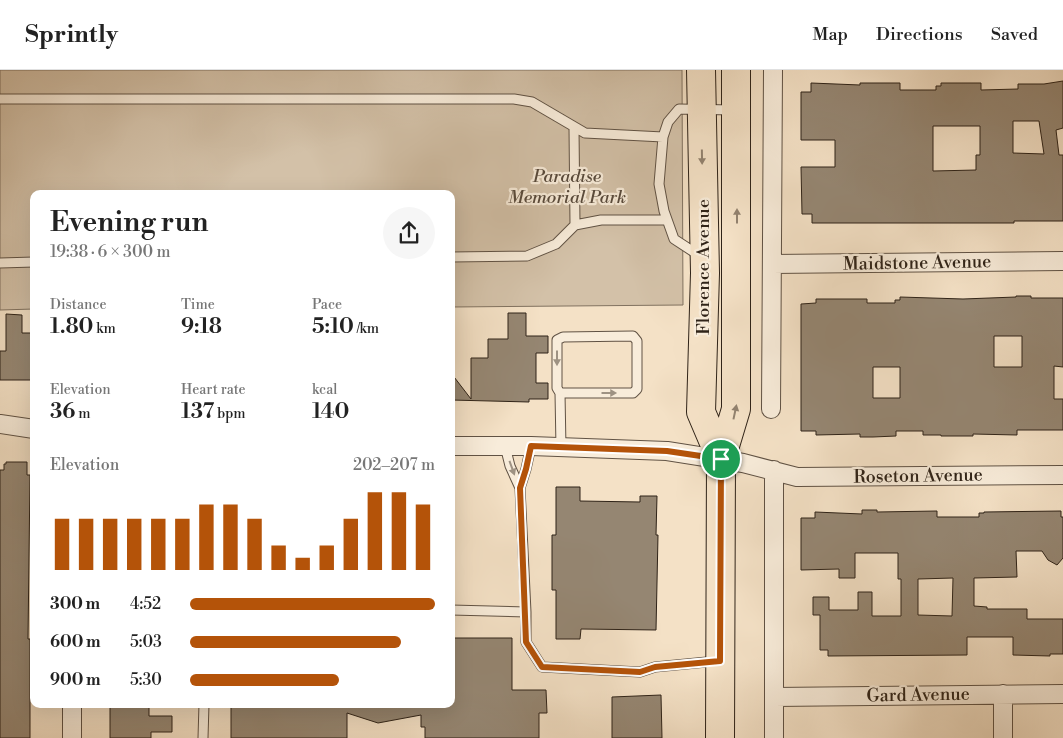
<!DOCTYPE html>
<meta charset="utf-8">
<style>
body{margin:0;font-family:"Libre Bodoni",serif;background:#f6f6f6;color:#222;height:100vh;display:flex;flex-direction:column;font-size:19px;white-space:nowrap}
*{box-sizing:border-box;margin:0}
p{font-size:16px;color:#767676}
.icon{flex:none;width:28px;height:28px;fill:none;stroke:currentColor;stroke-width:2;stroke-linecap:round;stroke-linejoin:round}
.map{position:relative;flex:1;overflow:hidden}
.sheet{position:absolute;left:30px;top:120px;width:425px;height:518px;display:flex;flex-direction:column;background:#fff;border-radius:10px;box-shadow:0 5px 20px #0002}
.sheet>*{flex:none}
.pin{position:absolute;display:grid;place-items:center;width:42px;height:42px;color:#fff;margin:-21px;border:2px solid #fff;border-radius:50%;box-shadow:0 1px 5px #0007}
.round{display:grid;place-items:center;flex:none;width:52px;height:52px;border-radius:26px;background:#f6f6f6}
.summary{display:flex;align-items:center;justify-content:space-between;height:85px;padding:0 20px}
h1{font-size:28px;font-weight:600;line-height:38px}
.stats{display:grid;grid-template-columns:repeat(3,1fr);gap:8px;height:85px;padding:5px 20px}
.stats div{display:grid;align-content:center}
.stats b{font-size:21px;font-weight:600}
.stats small{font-size:14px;font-weight:400}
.stats p{font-size:14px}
.chart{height:140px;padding:10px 20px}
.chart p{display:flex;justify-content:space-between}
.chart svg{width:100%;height:90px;margin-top:5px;stroke:#b45309;stroke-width:6}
ul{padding:0 20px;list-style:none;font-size:16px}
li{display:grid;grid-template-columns:80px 60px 1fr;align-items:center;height:38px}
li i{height:12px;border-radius:6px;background:#b45309}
header{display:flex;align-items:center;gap:30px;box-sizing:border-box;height:70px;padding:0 25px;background:#fff;border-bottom:1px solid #e0e0e0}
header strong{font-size:24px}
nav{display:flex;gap:28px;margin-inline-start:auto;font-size:18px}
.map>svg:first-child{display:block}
</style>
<header>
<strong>Sprintly</strong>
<nav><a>Map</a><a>Directions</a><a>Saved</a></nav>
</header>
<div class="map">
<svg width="1063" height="668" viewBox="0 0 1063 668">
<rect width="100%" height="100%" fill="#f4e1c6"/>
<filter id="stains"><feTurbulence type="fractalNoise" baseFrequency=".004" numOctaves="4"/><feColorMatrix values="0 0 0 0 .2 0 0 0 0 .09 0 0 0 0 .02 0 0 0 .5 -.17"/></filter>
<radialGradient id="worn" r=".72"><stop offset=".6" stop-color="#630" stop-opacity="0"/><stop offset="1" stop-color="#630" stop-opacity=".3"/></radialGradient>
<path fill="#d3c1a8" stroke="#817260" d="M0 0H682L683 235 451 237V124H34V239L0 240Z"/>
<path fill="#958672" stroke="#2f2318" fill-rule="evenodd" d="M1063 11V58L1056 60 1059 85H1063V151H1014V153H812V144H802L801 97H835V70H801V22H811V13L860 15V13H900V20H936V16H941V13H981V20L1018 19V14H1044ZM1013 51H1039L1044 84 1013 83ZM933 56H980V85H976V100L933 101Z
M1016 226H1031V228H1063V297L1054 296V329H1063V360H1017V365L973 364V366H941V365H923V361H896V366L873 367H860V364L816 365V361H801V234L816 233V229H867V233H895V230H900V227L963 229 1016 227ZM994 266H1022V297H994ZM873 297H900V328H873Z
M508 243H526V266H548V283H536V313H548V329H529V332L451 330V303L471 329V288H488V269H508Z
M6 244 22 245V263H34V310H0V281H6Z
M6 392H27V405H30L28 569H30V668H0V400H4V394H6Z
M556 417H580V431L640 432V426H657L656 465H658L656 560 581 559 580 569H556V520H552V465H556Z
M862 440H877V442L937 441V447H979V443H984V442L1061 441V447H1063V488L1057 495 1048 490 1042 481H1016L1017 507 974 508V536L987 537V539H1027V549H1063V584H1050V586L1013 585V567H967V585L828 586V580H820V545H813V527H829V540H858V522H872V546H901V509H898V483H855V508H839V499L801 500V448H815V442L862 444ZM953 508 952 546 918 545V509Z
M451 568H512V620H546L547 643H539V668H425V657H421V645L378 653 347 643V668H231V634H451Z
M661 625 662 668H612V627Z
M110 634H149V646H172V662H151V668H110Z"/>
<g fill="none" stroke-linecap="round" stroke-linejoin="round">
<g stroke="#605244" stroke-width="11">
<path id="lane" d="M0 29H514L532 32 585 63 663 67
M574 58 575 155
M451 187 527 186 556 174 575 155 601 150H667
M698 187 697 184 674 169 664 141 659 114 663 67 668 52 679 39 734 40
M0 193 34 192
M560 323H633L637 319V271L633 266 563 267 557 270V318L560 323 561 378
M505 376 510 396 520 418 526 542
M520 418 526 399 531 376
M451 540 526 542V572L542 597 640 602 655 597 717 591
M203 668 204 634"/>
</g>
<g stroke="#605244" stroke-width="20">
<path id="street" d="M772 194 1063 191
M771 339 773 0
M0 354 34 359
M451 376H531L667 381 743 393 797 407 1063 405
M774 400V668
M1003 624V668
M774 627 1063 624
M72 634V668"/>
</g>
<g stroke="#2f2318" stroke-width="30">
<path id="primary" d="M701 0 705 203 701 342 721 389
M720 668 721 389 736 339V0"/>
</g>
<use href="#lane" stroke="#f8ecda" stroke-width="9"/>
<use href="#street" stroke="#f8ecda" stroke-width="18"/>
<use href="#primary" stroke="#f4e1c6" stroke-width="28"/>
</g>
<defs><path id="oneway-solid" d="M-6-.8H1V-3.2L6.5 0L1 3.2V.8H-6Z" transform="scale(1.25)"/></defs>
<g fill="#92826f">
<use href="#oneway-solid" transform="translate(702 87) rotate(89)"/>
<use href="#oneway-solid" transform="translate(737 146) rotate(-90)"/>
<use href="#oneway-solid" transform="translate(735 342) rotate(-78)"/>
</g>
<g fill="#9e9283">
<use href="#oneway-solid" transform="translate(557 288) rotate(90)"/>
<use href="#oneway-solid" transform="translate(609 323)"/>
<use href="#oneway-solid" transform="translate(512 398) rotate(70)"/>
</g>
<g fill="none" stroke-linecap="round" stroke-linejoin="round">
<g stroke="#fff" stroke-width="10">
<path id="route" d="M531 376 667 381 721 389 720 591 655 597 640 602 542 597 526 572 520 418 526 399Z"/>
</g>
<use href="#route" stroke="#b45309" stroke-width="6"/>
</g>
<g text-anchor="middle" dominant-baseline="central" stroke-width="4.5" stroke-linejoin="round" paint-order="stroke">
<g font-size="18" font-style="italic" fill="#584a3c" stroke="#f8ecda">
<text x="567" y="106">Paradise<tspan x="567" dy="21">Memorial Park</tspan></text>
</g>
<g font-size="18" fill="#2f2318" stroke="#f8ecda">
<text transform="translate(917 193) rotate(-1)">Maidstone Avenue</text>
<text transform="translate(703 197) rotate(-90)">Florence Avenue</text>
<text transform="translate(918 406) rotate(-1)">Roseton Avenue</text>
<text transform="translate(918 625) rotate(-1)">Gard Avenue</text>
</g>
</g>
<rect width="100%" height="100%" filter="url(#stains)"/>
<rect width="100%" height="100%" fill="url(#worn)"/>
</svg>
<div class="pin" style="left:721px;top:389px;background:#1e9e55"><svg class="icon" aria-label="arrive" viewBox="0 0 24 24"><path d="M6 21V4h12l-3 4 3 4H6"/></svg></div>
<section class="sheet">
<div class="summary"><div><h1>Evening run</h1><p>19:38 · 6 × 300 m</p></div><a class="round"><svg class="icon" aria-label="share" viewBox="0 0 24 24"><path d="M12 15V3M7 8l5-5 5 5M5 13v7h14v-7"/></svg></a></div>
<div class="stats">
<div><p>Distance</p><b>1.80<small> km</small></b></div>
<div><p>Time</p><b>9:18</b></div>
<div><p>Pace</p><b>5:10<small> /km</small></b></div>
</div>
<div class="stats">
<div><p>Elevation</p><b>36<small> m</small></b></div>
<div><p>Heart rate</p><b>137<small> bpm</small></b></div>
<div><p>kcal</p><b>140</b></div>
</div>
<div class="chart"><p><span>Elevation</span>202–207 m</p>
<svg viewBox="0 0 160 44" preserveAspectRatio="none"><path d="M5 44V19M15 44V19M25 44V19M35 44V19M45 44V19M55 44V19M65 44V12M75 44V12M85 44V19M95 44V32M105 44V38M115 44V32M125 44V19M135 44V6M145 44V6M155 44V12"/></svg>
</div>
<ul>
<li><b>300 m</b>4:52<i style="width:100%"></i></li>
<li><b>600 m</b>5:03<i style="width:86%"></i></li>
<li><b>900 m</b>5:30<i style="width:61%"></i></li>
</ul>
</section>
</div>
